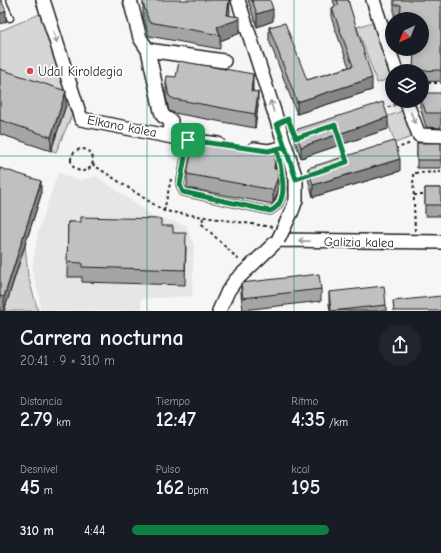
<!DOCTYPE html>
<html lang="es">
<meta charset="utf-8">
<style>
body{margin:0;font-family:"Comic Neue",sans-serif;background:#20242c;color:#f1f3f6;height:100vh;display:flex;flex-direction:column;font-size:15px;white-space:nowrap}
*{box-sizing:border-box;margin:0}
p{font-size:13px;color:#9ea1a6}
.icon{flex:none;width:22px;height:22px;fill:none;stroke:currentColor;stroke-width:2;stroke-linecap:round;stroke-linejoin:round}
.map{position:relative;height:311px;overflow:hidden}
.drawer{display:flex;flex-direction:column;background:#171b24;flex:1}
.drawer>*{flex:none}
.needle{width:26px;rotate:223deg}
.controls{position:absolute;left:385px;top:12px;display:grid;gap:8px}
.controls a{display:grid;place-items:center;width:44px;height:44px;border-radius:50%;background:#171b24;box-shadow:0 2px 10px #0003;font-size:20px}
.pin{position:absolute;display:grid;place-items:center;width:34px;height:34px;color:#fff;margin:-17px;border-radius:8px;box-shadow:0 2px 6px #0006}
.round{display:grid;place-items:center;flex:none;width:42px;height:42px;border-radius:21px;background:#20242c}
.head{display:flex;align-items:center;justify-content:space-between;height:68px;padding:0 20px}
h1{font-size:22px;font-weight:600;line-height:30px}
.metrics{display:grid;grid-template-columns:repeat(3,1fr);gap:6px;height:68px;padding:4px 20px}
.metrics div{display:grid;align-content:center}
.metrics b{font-size:20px;font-weight:600}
.metrics small{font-size:11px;font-weight:400}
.metrics p{font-size:11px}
ul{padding:0 20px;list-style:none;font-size:13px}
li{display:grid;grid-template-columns:64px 48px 1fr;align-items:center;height:30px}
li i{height:10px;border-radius:5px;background:#0b8043}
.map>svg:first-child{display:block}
</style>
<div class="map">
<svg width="441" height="311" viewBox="0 0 441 311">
<rect width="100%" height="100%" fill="#f6f6f6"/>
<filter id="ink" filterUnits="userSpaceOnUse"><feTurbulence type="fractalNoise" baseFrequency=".025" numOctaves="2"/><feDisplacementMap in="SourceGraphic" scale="8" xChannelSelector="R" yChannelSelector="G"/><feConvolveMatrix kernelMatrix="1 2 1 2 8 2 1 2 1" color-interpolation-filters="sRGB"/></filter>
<g filter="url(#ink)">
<path fill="#e6e6e6" d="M58 172 70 178 81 180 96 176 153 216 186 225 194 246 192 296 141 299 142 311H40L39 295 32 269 38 232Z"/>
<path fill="#d6d6d6" stroke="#797979" d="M42 13 74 110 56 152 0 134V31Z
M372 22 392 78 377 83 357 27Z
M402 111 412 137 395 143 386 117Z
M0 182 25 244 28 276 38 311H0Z"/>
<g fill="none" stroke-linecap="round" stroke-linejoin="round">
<g stroke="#1c1c1c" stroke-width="9">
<path id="service" d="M2 0 10 18
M188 140 180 185 183 192 270 211C292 202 280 167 277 149"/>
</g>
<g stroke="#1c1c1c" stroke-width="16">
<path id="minor" d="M43 0 81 119 188 140 218 144
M130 0 140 38 148 50 161 111 163 116 171 121 170 135
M238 0 296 179V200L292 211
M373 0 396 71
M148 50 224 61
M406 101 419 135 441 136
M254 149 268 151 285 147
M219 311 228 291 235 281 278 240 441 242"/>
</g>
<path stroke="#1c1c1c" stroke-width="2" stroke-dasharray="3 3" stroke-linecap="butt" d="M402 52H416
M422 83H441
M382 109 395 105
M341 143 346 157
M395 149 411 143
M71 160a11 11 0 1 1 22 0a11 11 0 1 1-22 0Z
M92 164 164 211 272 227
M414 195H428
M164 211 171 179
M203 218 202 224 240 261
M415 231 413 173 441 172"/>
<use href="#service" stroke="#fff" stroke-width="6"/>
<use href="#minor" stroke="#fff" stroke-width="13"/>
<g stroke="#1c1c1c" stroke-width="16" stroke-linecap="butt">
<path id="minor-bridge" d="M278 240 292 211"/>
</g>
<use href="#minor-bridge" stroke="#fff" stroke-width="13"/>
</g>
<path fill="#a5a5a5" stroke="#1c1c1c" d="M230 0 229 15 240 33 220 41V49L149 36 143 17V3L152 1Z
M248 0H270L273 21 257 27Z
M333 0H348L372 90 297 114 269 40V27L307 80 349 67 332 20V8L335 6Z
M394 0H441V81L422 82V71H413L422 19 400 16H394Z
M0 69 66 105 51 151 0 134Z
M166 82 253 89V91L258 106 255 128 174 113 169 111 166 97Z
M441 93V128L426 127 420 107V101H422Z
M388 129 301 158 295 141V130Z
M417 143H441V168H417Z
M199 156 276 166 275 169 278 192 273 204 187 188V174Z
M0 168 41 195 4 311 0 310Z
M308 168 400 171 313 197 308 179Z
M425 188H441V216H425Z
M68 222 161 226 173 233 186 247 185 285 82 282V277H67Z
M241 283 321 289V301L243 310 241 295Z
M329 292 386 305V311H330L329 304Z"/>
<path fill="#868686" stroke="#1c1c1c" d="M229 0 230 12 228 23 240 19V33L220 41V35L217 27 227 15Z
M273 9V21L257 27V14Z
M6 11V22L0 24V14Z
M253 74V89L251 105V91Z
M372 78V90L297 114V102Z
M66 91V105L51 151V137Z
M258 92V106L255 128V114Z
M388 117V129L301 158V147Z
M276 151V166L274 183V169Z
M400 159V171L313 197V185Z
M278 169V192L273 204V190Z
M41 181V195L4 311V297Z"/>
<path fill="#c0c0c0" stroke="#1c1c1c" d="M0 0H1L6 11 0 14Z
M143 0 152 1V0H229L227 15 240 17V19L217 27 220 35 149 22 143 3Z
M252 0H270L273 9 257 14Z
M337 0H348L372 78 297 102 269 27 285 23 307 80 353 66 332 8 339 5Z
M394 0H441V70L413 71 414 49H422V19H400L401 5H394Z
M179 61 253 74 251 91 258 92 255 114 174 99 169 96 166 82 167 76 176 77Z
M0 69 66 91 51 137 0 120Z
M422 93H441V113H426L422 101Z
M383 102 388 117 301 147 295 130Z
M202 139 276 151 274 169H278V177L273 190 187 174 191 155 199 156Z
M394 141 400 159 313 185 308 168Z
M417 143H441V160H417Z
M0 168 41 181 4 297 0 296Z
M425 188H441V205H425Z
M81 217 161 219V226H173V233H186L185 270 82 267V263L67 262 68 222H81Z
M319 274 321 289 243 298 241 283Z
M384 286 386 305 331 311 329 292Z
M441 296V311H394L393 301Z"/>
<defs><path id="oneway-shaft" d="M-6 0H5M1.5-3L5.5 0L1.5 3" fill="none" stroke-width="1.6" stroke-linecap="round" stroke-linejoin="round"/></defs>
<g stroke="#999">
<use href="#oneway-shaft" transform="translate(55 37) rotate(72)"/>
<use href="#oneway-shaft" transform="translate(272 106) rotate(-108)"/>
<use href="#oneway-shaft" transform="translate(413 118) rotate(69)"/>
<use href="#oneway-shaft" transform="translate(304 241) rotate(-178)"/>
</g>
</g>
<g fill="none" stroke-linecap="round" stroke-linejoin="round" filter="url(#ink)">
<g stroke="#fff" stroke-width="8">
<path id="route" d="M188 140 268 151 285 147 296 179 347 162 335 125 296 138 288 119 277 124 285 147 277 149C280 167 292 202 270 211L183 192 180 185 188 140"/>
</g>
<use href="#route" stroke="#0b8043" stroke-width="5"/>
</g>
<path fill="none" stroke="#0f766e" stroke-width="1" stroke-opacity="0.55" d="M147 0V311M294 0V311M0 156H441"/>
<circle fill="#d1495b" stroke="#fff" stroke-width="1.5" cx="30" cy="71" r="4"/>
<g text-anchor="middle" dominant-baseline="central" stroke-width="3.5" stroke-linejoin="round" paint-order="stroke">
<g font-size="13" fill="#1c1c1c" stroke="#fff" text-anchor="start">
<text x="38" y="71">Udal Kiroldegia</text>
</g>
<g font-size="13" fill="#1c1c1c" stroke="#fff">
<text transform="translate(122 126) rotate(11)">Elkano kalea</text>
<text transform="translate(359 242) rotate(1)">Galizia kalea</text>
</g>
</g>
</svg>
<div class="controls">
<a><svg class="needle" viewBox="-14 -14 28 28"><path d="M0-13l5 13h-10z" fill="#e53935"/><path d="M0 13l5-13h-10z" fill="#9ea1a6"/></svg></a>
<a><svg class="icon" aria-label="layers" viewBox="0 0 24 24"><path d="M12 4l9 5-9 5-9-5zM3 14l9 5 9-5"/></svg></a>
</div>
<div class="pin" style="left:188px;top:140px;background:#1e9e55"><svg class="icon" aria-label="arrive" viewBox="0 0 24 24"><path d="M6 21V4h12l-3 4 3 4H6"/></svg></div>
</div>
<section class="drawer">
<div class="head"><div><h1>Carrera nocturna</h1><p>20:41 · 9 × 310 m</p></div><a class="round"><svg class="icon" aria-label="share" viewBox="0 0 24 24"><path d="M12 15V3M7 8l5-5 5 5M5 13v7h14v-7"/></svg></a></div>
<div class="metrics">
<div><p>Distancia</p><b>2.79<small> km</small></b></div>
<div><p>Tiempo</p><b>12:47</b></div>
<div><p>Ritmo</p><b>4:35<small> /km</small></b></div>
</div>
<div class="metrics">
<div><p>Desnivel</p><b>45<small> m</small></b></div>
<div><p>Pulso</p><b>162<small> bpm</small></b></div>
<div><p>kcal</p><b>195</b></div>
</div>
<ul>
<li><b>310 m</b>4:44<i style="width:68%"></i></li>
</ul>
</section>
